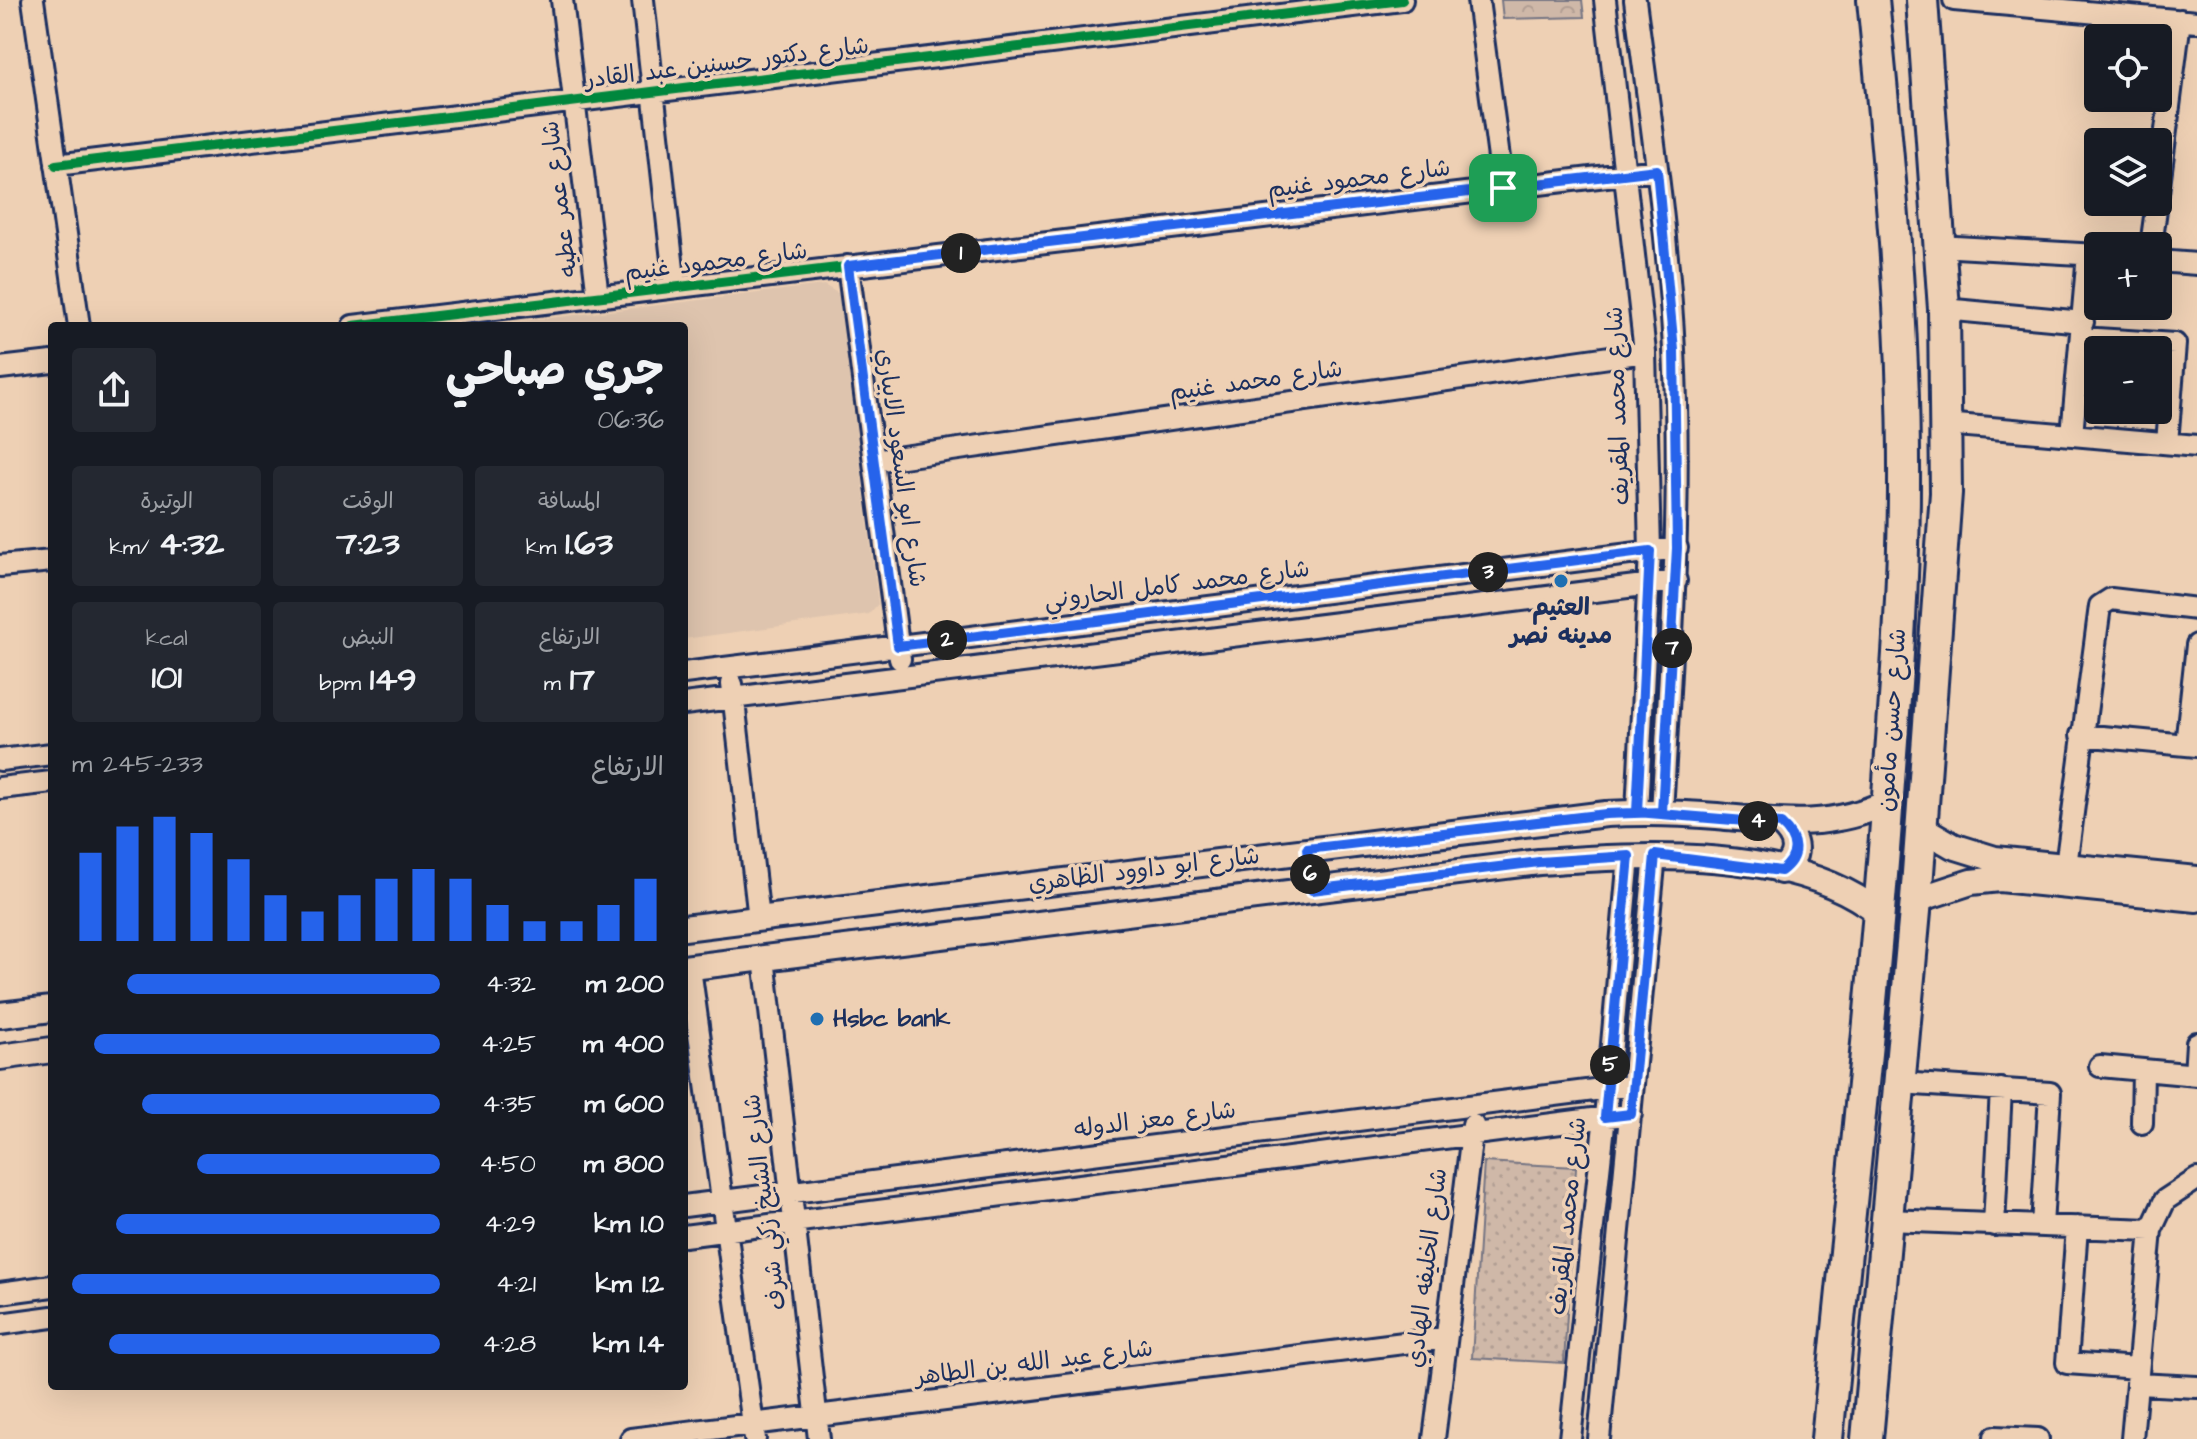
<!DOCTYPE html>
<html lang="ar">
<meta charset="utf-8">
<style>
body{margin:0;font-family:"Architects Daughter","Playpen Sans Arabic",sans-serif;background:#242831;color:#f1f3f6;direction:rtl;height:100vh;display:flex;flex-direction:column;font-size:30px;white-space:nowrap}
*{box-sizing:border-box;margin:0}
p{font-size:26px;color:#9ea1a6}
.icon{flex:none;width:44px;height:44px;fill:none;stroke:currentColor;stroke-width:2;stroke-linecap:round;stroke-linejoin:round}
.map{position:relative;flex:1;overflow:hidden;direction:ltr}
.drawer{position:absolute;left:48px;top:322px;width:640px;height:1068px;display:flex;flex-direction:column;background:#171b24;border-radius:8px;box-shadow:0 8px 32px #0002;direction:rtl}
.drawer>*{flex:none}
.controls{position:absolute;left:2084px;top:24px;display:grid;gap:16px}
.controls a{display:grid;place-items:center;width:88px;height:88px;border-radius:8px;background:#171b24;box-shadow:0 8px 32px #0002;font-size:40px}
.pin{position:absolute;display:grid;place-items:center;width:68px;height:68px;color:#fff;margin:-34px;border-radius:16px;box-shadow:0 4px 12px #0006}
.km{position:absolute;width:40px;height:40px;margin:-20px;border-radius:50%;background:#222;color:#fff;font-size:22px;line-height:40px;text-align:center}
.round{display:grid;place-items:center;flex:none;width:84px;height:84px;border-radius:8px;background:#242831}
.headline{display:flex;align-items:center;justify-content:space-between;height:136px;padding:0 24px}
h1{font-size:44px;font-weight:700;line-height:60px}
.stats{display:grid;grid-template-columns:repeat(3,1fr);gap:12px;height:136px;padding:8px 24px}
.stats div{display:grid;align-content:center;border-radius:8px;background:#242831;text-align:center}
.stats b{font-size:34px;font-weight:700}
.stats small{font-size:22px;font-weight:400}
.stats p{font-size:22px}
.chart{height:224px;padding:16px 24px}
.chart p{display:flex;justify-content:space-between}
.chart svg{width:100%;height:144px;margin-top:8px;stroke:#2563eb;stroke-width:6}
ul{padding:0 24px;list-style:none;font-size:26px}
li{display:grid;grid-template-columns:128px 96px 1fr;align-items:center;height:60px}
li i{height:20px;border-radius:10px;background:#2563eb}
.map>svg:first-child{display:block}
</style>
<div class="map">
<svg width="2197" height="1439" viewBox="0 0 2197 1439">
<defs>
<pattern id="grass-dots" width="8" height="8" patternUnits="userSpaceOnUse" patternTransform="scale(2)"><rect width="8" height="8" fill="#cfb8a8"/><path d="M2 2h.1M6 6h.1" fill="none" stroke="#b19e93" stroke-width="1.8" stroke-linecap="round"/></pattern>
<pattern id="park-crowns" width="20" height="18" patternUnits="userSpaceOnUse" patternTransform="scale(2)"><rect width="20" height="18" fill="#cfb8a8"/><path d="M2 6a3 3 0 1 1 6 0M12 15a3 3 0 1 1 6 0" fill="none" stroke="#b19e93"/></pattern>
</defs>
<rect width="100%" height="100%" fill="#eed0b4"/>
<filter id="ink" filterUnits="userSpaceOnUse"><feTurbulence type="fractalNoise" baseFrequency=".0125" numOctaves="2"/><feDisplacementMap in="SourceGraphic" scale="16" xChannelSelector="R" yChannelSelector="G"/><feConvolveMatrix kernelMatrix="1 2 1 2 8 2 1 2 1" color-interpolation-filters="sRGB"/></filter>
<g filter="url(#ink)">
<path fill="#dec4ae" d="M824 285 839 294 878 604 869 614 684 639V326H484Z"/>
<path fill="url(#grass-dots)" stroke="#757483" stroke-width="2" d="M1484 1162 1576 1167 1564 1363 1472 1358Z"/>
<path fill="url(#park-crowns)" stroke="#757483" stroke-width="2" d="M1501 0H1582L1584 17 1503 19Z"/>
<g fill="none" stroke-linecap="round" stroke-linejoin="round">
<g stroke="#1b2f5e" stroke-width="26">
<path id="minor" d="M33 0 79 326
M562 0 598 297
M643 0 675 287
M1478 0 1503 188
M1605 0 1645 352 1650 551 1637 812
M1635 0C1650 116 1668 233 1674 350 1682 505 1671 658 1662 812
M1954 0 2197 22
M56 165 1402 0
M2158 193 2180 20
M1938 246 2098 255
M2151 246 2157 202
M2158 261 2197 264
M848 266 900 659
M1944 309 2083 322
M353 326 1657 170
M2081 338 2175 344 2167 443
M0 368 52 362
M1945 424 2197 446
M2072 435 2088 254
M874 461 1645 352
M0 566 52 561
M684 673 1677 548
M732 684 759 919
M684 704 1676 581
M2081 735 2197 746
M2186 745 2197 645
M0 760 52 754
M0 788 52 782
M2066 866 2100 606 2111 599 2197 609
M764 958 819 1439
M690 968 755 1439
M2100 1066 2197 1075
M2195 1075 2197 1043
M1900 1083 2050 1093 2042 1226
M2142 1123 2143 1070
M684 1206 1633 1085
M1887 1220 2151 1230
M1994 1225 2001 1089
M2077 1227 2067 1363 2138 1368
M684 1236 1631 1114
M0 1293 52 1286
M0 1324 52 1317
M2137 1384 2197 1387
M1995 1437 2038 1439
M631 1439 1444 1338
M1434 1439 1473 1125
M1570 1439 1608 1088 1629 856
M1599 1439 1655 855
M2132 1439 2151 1230 2165 1200 2197 1179"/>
</g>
<g stroke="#1b2f5e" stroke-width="30">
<path id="tertiary" d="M1922 828 1953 846 1995 859 2197 879
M1781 871C1801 857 1798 839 1781 824
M1916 900 1971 882 2000 879 2197 899
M684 928 1606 814C1643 812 1680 813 1717 816 1778 822 1830 830 1888 802
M684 968 1539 862C1641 855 1795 845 1879 913
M0 1015 52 1009
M0 1057 52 1050"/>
</g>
<g stroke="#1b2f5e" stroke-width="36">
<path id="primary" d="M1827 1439C1849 1215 1875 992 1890 767 1897 674 1904 579 1904 485 1905 322 1889 161 1873 0
M1867 1439 1916 900 1946 493 1944 309 1922 0"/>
</g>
<use href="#minor" stroke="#eed0b4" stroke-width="20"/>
<use href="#tertiary" stroke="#eed0b4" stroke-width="24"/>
<use href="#primary" stroke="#eed0b4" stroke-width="30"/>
<g stroke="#eed0b4" stroke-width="15">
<path id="cycleway" d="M56 165 1402 0
M353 326 1657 170"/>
</g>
<use href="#cycleway" stroke="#00873e" stroke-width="10"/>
</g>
</g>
<g fill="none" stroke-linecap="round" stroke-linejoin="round" filter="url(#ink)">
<g stroke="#fff" stroke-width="16">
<path id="route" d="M1503 188 848 266 898 646 1650 551 1637 812 1781 824C1798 839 1800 857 1781 871L1655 855 1631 1114 1605 1117 1629 856 1539 862 1312 890 1307 849 1606 814 1662 812 1677 548 1674 350 1657 170 1503 188"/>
</g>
<use href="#route" stroke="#2563eb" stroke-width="10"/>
</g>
<g fill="#1f6fb2" stroke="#eed0b4" stroke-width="3">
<circle cx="1561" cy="581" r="8"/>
<circle cx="817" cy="1019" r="8"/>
</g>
<g text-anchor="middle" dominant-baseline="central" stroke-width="7" stroke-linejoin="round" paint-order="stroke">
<g font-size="24" fill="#1b2f5e" stroke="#eed0b4">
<text transform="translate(727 63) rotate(-7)">شارع دكتور حسنين عبد القادر</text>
<text transform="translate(1359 179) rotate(-7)">شارع محمود غنيم</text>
<text transform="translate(560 199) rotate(-97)">شارع عمر عطيه</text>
<text transform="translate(716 262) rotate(-7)">شارع محمود غنيم</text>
<text transform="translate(1256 381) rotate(-8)">شارع محمد غنيم</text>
<text transform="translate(1618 406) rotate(-92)">شارع محمد المقريف</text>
<text transform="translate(901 468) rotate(82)">شارع ابو السعود الابياري</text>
<text transform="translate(1177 585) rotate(-7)">شارع محمد كامل الحاروني</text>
<text transform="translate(1892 720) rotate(-86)">شارع حسن مأمون</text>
<text transform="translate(1144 870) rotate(-7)">شارع ابو داوود الظاهري</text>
<text transform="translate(1155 1120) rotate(-7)">شارع معز الدوله</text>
<text transform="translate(765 1202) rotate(-97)">شارع الشيخ زكي شرف</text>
<text transform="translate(1568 1216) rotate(-84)">شارع محمد المقريف</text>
<text transform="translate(1427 1268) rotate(-83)">شارع الخليفه الهادي</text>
<text transform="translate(1034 1363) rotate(-7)">شارع عبد الله بن الطاهر</text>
</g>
<g font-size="24" font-weight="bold" fill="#1b2f5e" stroke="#eed0b4">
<text x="1561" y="608">العثيم<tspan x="1561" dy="28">مدينه نصر</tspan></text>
<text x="833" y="1019" text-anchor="start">Hsbc bank</text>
</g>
</g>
</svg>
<div class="controls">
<a><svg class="icon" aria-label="locate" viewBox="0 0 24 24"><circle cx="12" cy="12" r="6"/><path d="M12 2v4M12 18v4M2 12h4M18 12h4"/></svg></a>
<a><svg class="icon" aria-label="layers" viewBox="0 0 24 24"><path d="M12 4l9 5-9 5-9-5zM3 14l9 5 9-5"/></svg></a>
<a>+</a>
<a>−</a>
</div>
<div class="pin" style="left:1503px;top:188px;background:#1e9e55"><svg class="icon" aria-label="arrive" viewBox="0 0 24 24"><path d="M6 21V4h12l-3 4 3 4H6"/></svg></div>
<b class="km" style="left:961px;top:253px">1</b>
<b class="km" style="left:947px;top:640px">2</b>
<b class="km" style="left:1488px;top:572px">3</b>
<b class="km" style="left:1758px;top:821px">4</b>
<b class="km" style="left:1610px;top:1065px">5</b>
<b class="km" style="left:1310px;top:874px">6</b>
<b class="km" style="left:1672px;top:648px">7</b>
<section class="drawer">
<div class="headline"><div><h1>جري صباحي</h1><p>06:36</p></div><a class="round"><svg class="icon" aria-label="share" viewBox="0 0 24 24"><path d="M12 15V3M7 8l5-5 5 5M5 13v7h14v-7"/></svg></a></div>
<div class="stats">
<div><p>المسافة</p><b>1.63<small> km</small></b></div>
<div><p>الوقت</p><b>7:23</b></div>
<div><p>الوتيرة</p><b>4:32<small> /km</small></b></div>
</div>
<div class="stats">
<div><p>الارتفاع</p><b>17<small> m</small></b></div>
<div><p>النبض</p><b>149<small> bpm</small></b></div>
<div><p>kcal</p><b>101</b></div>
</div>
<div class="chart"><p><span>الارتفاع</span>233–245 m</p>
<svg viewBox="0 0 160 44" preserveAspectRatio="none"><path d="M5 44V17M15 44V9M25 44V6M35 44V11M45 44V19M55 44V30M65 44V35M75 44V30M85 44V25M95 44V22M105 44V25M115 44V33M125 44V38M135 44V38M145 44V33M155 44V25"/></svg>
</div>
<ul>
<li><b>200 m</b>4:32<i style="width:85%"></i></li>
<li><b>400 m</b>4:25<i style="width:94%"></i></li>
<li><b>600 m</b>4:35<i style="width:81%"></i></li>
<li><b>800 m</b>4:50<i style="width:66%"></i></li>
<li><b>1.0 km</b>4:29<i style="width:88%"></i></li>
<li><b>1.2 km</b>4:21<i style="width:100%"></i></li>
<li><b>1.4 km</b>4:28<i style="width:90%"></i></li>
</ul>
</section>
</div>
